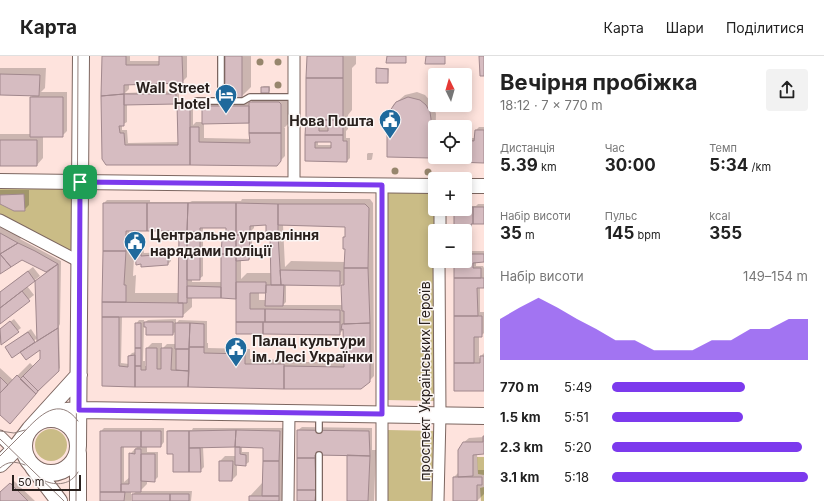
<!DOCTYPE html>
<html lang="uk">
<meta charset="utf-8">
<style>
body{margin:0;font-family:Inter,sans-serif;background:#f2f2f2;color:#222;height:100vh;display:flex;flex-direction:column;font-size:15px;white-space:nowrap}
*{box-sizing:border-box;margin:0}
p{font-size:13px;color:#767676}
.icon{flex:none;width:22px;height:22px;fill:none;stroke:currentColor;stroke-width:2;stroke-linecap:round;stroke-linejoin:round}
.map{position:relative;flex:1;overflow:hidden}
.side{display:flex;flex-direction:column;background:#fff;width:340px}
.side>*{flex:none}
.needle{width:26px;rotate:355deg}
.fabs{position:absolute;left:428px;top:12px;display:grid;gap:8px}
.fabs a{display:grid;place-items:center;width:44px;height:44px;border-radius:4px;background:#fff;box-shadow:0 2px 10px #0003;font-size:20px}
.scale{position:absolute;left:12px;bottom:10px;width:69px;box-sizing:border-box;padding-left:4px;border:2px solid #29201d;border-top:0;font-size:11px;line-height:14px;white-space:nowrap;color:#29201d;-webkit-text-stroke:3px #fbf6f5;paint-order:stroke}
.pin{position:absolute;display:grid;place-items:center;width:34px;height:34px;color:#fff;margin:-17px;border-radius:8px;box-shadow:0 2px 6px #0006}
.round{display:grid;place-items:center;flex:none;width:42px;height:42px;border-radius:4px;background:#f2f2f2}
.head{display:flex;align-items:center;justify-content:space-between;height:68px;padding:0 16px}
h1{font-size:22px;font-weight:700;line-height:30px}
.stats{display:grid;grid-template-columns:repeat(3,1fr);gap:6px;height:68px;padding:4px 16px}
.stats div{display:grid;align-content:center}
.stats b{font-size:17px;font-weight:700}
.stats small{font-size:11px;font-weight:400}
.stats p{font-size:11px}
.chart{height:112px;padding:8px 16px}
.chart p{display:flex;justify-content:space-between}
.chart svg{width:100%;height:72px;margin-top:4px;fill:#7c3aed;opacity:.7}
ul{padding:0 16px;list-style:none;font-size:13px}
li{display:grid;grid-template-columns:64px 48px 1fr;align-items:center;height:30px}
li i{height:10px;border-radius:5px;background:#7c3aed}
header{display:flex;align-items:center;gap:24px;box-sizing:border-box;height:56px;padding:0 20px;background:#fff;border-bottom:1px solid #e0e0e0}
header strong{font-size:19px}
nav{display:flex;gap:22px;margin-inline-start:auto;font-size:14px}
main{display:flex;flex:1;min-height:0}
.map>svg:first-child{display:block}
</style>
<header>
<strong>Карта</strong>
<nav><a>Карта</a><a>Шари</a><a>Поділитися</a></nav>
</header>
<main>
<div class="map">
<svg width="484" height="445" viewBox="0 0 484 445">
<rect width="100%" height="100%" fill="#fee3dd"/>
<path fill="#cabc86" d="M0 125 80 126V206L0 164Z
M385 131H435L438 345 386 344Z
M35 389a16 16 0 1 1 32 0a16 16 0 1 1-32 0Z
M387 374 438 375V445H388Z
M477 401H484V445H481L480 432 484 431V419L478 418Z"/>
<path fill="#0003" fill-rule="evenodd" d="M102 0H130V5H160V0H187V21L182 26 129 28V33L125 37 179 35V44L176 47 127 48V66L122 69V74H127L128 87 179 86 178 48 181 45H193V69L196 66H203V51L206 48 250 47 260 37H262V31L264 30H270V35L267 37H288L290 38V66L284 72H285V100L276 109 107 108ZM250 65 251 83 204 82V67Z
M226 0H251V31L241 41Z
M308 0H356V8L352 12V54L348 59V73L346 75V82H350V102L347 105 306 104ZM318 85H332V89H318Z
M0 12H46L45 32 41 36H67V75L62 80H43V102L37 109H0V78H31V41L33 39 0 38Z
M378 12H389L388 24 387 26 377 13Z
M454 13H464V19H452Z
M417 36 425 39 433 48 436 58 435 96 430 101 389 60 393 49 405 39Z
M479 71H484V106L457 101H465V82H475L476 74Z
M368 97H373L372 103 371 104H367V98Z
M0 134H29V149L24 154 0 147Z
M242 143H370L373 147 374 320 369 325 103 329 104 147 107 144H150V146H190L192 145H241ZM267 168 271 178 272 217H247L241 223V204L249 203 252 200V174L254 172V169ZM283 169 346 170V179L344 182 346 192V206L291 205 285 211ZM203 171H227L231 176V182H226L223 185 222 226H192V223H199L203 220ZM129 174H185L180 178 179 237H135L136 219 133 220 134 202 137 200 142 207 168 208 171 205V196L144 197 143 192H140L135 197V186H129ZM342 227 343 249H283L286 246V229H340ZM259 236H267V244H259ZM192 241 237 242V277L339 278 344 273 345 306H289V304L250 303V293L208 292V287H207V265L179 264 176 268V263L148 264 144 267V264H139L136 268V296L132 297 129 300V308L121 307 122 260H182L192 251ZM144 270H147V278H173L176 275V288H167L162 293V287H152L147 292V310H145V305H143Z
M478 148H484V167H472V195H484V205L476 206V210H483L484 212V231H480V256H484V277L481 280H479V302L481 303V300L484 297V334H455V205H465V175H455V153H465V150H476Z
M0 168 23 180 20 183 61 205 60 268 59 270 60 312 10 366 0 358V312L13 324 30 307 34 311 41 304V292L20 295 6 291 31 273 37 282 31 288 38 285 36 225 48 215 22 203 0 217Z
M33 211 40 220 27 230 34 239 0 266V236Z
M14 263 21 272 1 288 0 286V273Z
M302 371 372 372V394H376L374 445H348V399L318 398 320 445H298V374Z
M104 372H164V386L161 390H147V396H158V421L154 425H147V428L140 435H192L191 445H133V438L137 435H131V445H101V375ZM124 390H138L130 398V421L124 426Z
M193 372H283L282 400H284L291 445H250V440L263 426 264 391H242V396H249V406L245 409 237 408V419L232 424H220V405L225 400H236V390L203 391 204 411 200 415 174 397 168 375 169 374H192Z
M484 380V397L477 398 478 414H484V438L477 445H454V421L459 416 463 387 469 382 484 381Z
M14 425 35 445H0V438Z"/>
<path fill="#d6bcc1" stroke="#a1888d" fill-rule="evenodd" d="M102 0H126V9H159V0H182L183 27 124 29V38L101 40Z
M225 0H242V42H225Z
M307 0H343V22H306Z
M387 0H406V7H386Z
M426 0H445V8H425Z
M479 0H484V20H480Z
M376 12 388 13V27H376Z
M451 14H463V19H451Z
M0 18 40 19 39 40 0 39Z
M306 22H343V64H306Z
M261 31H269V37H261Z
M124 38V70H119L120 77H124L125 89H178L177 47H190V109H106L102 103 101 40Z
M124 38H176V48L124 49Z
M30 41H63V81H30Z
M408 41 420 44 426 49 430 56 431 63 430 102 387 101V63L389 56 396 46Z
M249 46H279L281 48V77H249Z
M202 50H249V67L202 68Z
M306 64H343V79H305ZM319 70H328V75H319Z
M190 71H199V86L250 87 249 77H281V105L277 110 190 109Z
M475 74H484V107L456 106V101H465V84L474 85Z
M305 79H343V85H347V106L305 105ZM315 86H331V92H315Z
M0 84H37V110H0Z
M24 138 25 155H14L0 148V139Z
M103 147H147V175H126V195H103Z
M147 147H188L187 175H147Z
M188 147H236V177H226V172H200V176H187Z
M236 147 278 148V179H266V169L250 170V178L236 179Z
M278 148H365L369 152 368 212H344L345 193H343V181H345V171L278 169Z
M465 151H473V168H471V198H465V175H454V153H465Z
M473 151H484V168H473Z
M187 176H200V224H187Z
M0 177 18 187 0 198Z
M230 177H236V198H221L222 184H230Z
M179 178H187V247H178Z
M250 178 249 204 236 205V179Z
M270 179H278L281 229H271Z
M18 187 35 195 58 208 46 216 22 204 11 211 0 198Z
M103 195H126L124 229H126V246H102Z
M135 195H141V200L168 198V209L141 211V208L136 209Z
M0 198 11 211 0 218Z
M221 198H236V243L221 242Z
M465 198H484V206L473 207V212H481V222H454V205H465Z
M58 208V272L37 285 35 225Z
M344 212H368L370 267 344 268V255H342L341 229H344Z
M280 214 340 215V230L281 229Z
M28 215 35 225 0 252V236Z
M454 222H484V232H477L478 260H454Z
M236 226H266V237H250V253H265V266H236Z
M266 229H284L283 250H265Z
M187 230 221 231V242H187Z
M22 235 30 245 0 268V252Z
M102 246 183 247V261H102Z
M265 253 340 254V266H265Z
M454 260H482V281H474V307H454Z
M102 261H119V310L128 311V300L135 299V331L102 330Z
M10 265 19 276 1 289 0 273Z
M144 266H173V279H146V271H144Z
M236 266H263V278H236Z
M263 266H340V279L263 278Z
M135 267H141V292H135Z
M175 267H190L189 293H175Z
M190 267 204 268V291H189Z
M370 267V326L361 333H284V310L344 311 343 273 341 274 342 268Z
M58 272 59 315 38 335 23 320 40 303V294L26 304 20 296Z
M28 276 35 286 12 302 5 291Z
M189 291H204V297L245 298V308H284V333L188 331Z
M135 292H141V310H135Z
M146 292H157V313H161V292H172L171 314 189 315 188 331H135V310H141V314H146Z
M176 293H189V315L176 314Z
M480 300H484V335H454V307H480Z
M17 319 36 338 10 368 0 359V337Z
M23 320 38 335 36 338 20 323Z
M0 321 8 329 0 337Z
M236 374 235 391 189 392V375Z
M236 374 280 375 279 405H263V392L235 391Z
M297 374 369 375 370 400 315 399V402H297Z
M100 375H141V391H121V436H100Z
M141 375H161V391H141Z
M167 375H189V416H173V398H167Z
M483 380H484V398L473 399V420L458 421V394L463 386H483Z
M235 391H240V398L246 399V410L235 409Z
M189 392H200L201 416H189Z
M135 393H141V436H121V428H129V397L135 398Z
M141 398H155V426L141 425Z
M347 399 370 400 368 445H347Z
M297 402H315L316 434H297Z
M219 405H233L232 425H219Z
M263 405H279V440H262Z
M453 421H482V429H477V445H453Z
M10 427 28 445H0V436Z
M297 434H316L315 445H297Z
M100 436H125L124 445H100Z
M132 438H170V445H132Z
M170 438H189V445H170Z
M249 440H279V445H249Z"/>
<g fill="none" stroke-linecap="round" stroke-linejoin="round">
<g stroke="#7c6660" stroke-width="8">
<path id="service" d="M197 45H243L250 41H294
M221 45V0
M319 374V360
M319 445V399"/>
</g>
<g stroke="#7c6660" stroke-width="13">
<path id="minor" d="M294 128V0
M0 164 80 206
M440 175V153
M0 380 14 394
M288 445 289 357
M382 445V129
M438 445 440 359 439 205"/>
</g>
<g stroke="#7c6660" stroke-width="16">
<path id="tertiary" d="M0 125 78 126 435 130
M465 130H484"/>
</g>
<g stroke="#7c6660" stroke-width="18">
<path id="secondary" d="M24 390a27 27 0 1 1 54 0a27 27 0 1 1-54 0Z
M46 363 66 355 79 354 484 360
M78 390 81 0
M78 397V445
M0 408 14 394 30 373 79 319
M33 411 59 445"/>
</g>
<use href="#service" stroke="#fff" stroke-width="5.5"/>
<use href="#minor" stroke="#fff" stroke-width="11"/>
<use href="#tertiary" stroke="#fff" stroke-width="14"/>
<use href="#secondary" stroke="#fff" stroke-width="16"/>
<path stroke="#93817d" stroke-width="1" d="M0 375 14 377 25 374
M0 383 64 445
M0 400C8 392 16 384 24 376 39 360 59 339 78 365
M0 412C8 405 15 405 25 409
M45 425C56 430 71 429 78 416
M76 445 78 0"/>
</g>
<g fill="#97866d">
<circle cx="260" cy="6" r="3.5"/>
<circle cx="278" cy="6" r="3.5"/>
<circle cx="278" cy="29" r="3.5"/>
<circle cx="395" cy="115" r="3.5"/>
<circle cx="428" cy="116" r="3.5"/>
</g>
<g fill="none" stroke-linecap="round" stroke-linejoin="round">
<g stroke="#fff" stroke-width="8">
<path id="route" d="M80 126 382 129V358L79 354Z"/>
</g>
<use href="#route" stroke="#7c3aed" stroke-width="5"/>
</g>
<defs>
<g id="hotel-pin" transform="scale(1.15)"><path d="M0 17L-7.5 6A9.5 9.5 0 1 1 7.5 6Z" fill="#1f699c" stroke="#fbf6f5"/><path d="M-6-4.5h1.5V1H6V5H4.5V3h-9V5H-6ZM-4 0a1.8 1.8 0 1 1 3.6 0ZM.5 0V-2.5h3Q6-2.5 6 0Z" fill="#fff"/></g>
<g id="civic-pin" transform="scale(1.15)"><path d="M0 17L-7.5 6A9.5 9.5 0 1 1 7.5 6Z" fill="#1f699c" stroke="#fbf6f5"/><path d="M-.6-6.5H3V-4.5H.6V-3L4-1V1h2V6H-6V1h2V-1L-.6-3ZM-1.2 2.5V6h2.4V2.5Z" fill="#fff"/></g>
</defs>
<g fill-rule="evenodd">
<use href="#hotel-pin" x="226" y="39"/>
<use href="#civic-pin" x="390" y="64"/>
<use href="#civic-pin" x="135" y="186"/>
<use href="#civic-pin" x="236" y="292"/>
</g>
<g text-anchor="middle" dominant-baseline="central" stroke-width="3" stroke-linejoin="round" paint-order="stroke">
<g font-size="14" font-weight="bold" fill="#29201d" stroke="#fbf6f5" text-anchor="end">
<text x="210" y="31">Wall Street<tspan x="210" dy="16">Hotel</tspan></text>
<text x="374" y="64">Нова Пошта</text>
<text x="150" y="178" text-anchor="start">Центральне управління<tspan x="150" dy="16">нарядами поліції</tspan></text>
<text x="252" y="284" text-anchor="start">Палац культури<tspan x="252" dy="16">ім. Лесі Українки</tspan></text>
</g>
<g font-size="14" fill="#29201d" stroke="#fbf6f5">
<text transform="translate(424 325) rotate(-90)">проспект Українських Героїв</text>
</g>
</g>
</svg>
<div class="fabs">
<a><svg class="needle" viewBox="-14 -14 28 28"><path d="M0-13l5 13h-10z" fill="#e53935"/><path d="M0 13l5-13h-10z" fill="#767676"/></svg></a>
<a><svg class="icon" aria-label="locate" viewBox="0 0 24 24"><circle cx="12" cy="12" r="6"/><path d="M12 2v4M12 18v4M2 12h4M18 12h4"/></svg></a>
<a>+</a>
<a>−</a>
</div>
<div class="scale">50 m</div>
<div class="pin" style="left:80px;top:126px;background:#1e9e55"><svg class="icon" aria-label="arrive" viewBox="0 0 24 24"><path d="M6 21V4h12l-3 4 3 4H6"/></svg></div>
</div>
<section class="side">
<div class="head"><div><h1>Вечірня пробіжка</h1><p>18:12 · 7 × 770 m</p></div><a class="round"><svg class="icon" aria-label="share" viewBox="0 0 24 24"><path d="M12 15V3M7 8l5-5 5 5M5 13v7h14v-7"/></svg></a></div>
<div class="stats">
<div><p>Дистанція</p><b>5.39<small> km</small></b></div>
<div><p>Час</p><b>30:00</b></div>
<div><p>Темп</p><b>5:34<small> /km</small></b></div>
</div>
<div class="stats">
<div><p>Набір висоти</p><b>35<small> m</small></b></div>
<div><p>Пульс</p><b>145<small> bpm</small></b></div>
<div><p>kcal</p><b>355</b></div>
</div>
<div class="chart"><p><span>Набір висоти</span>149–154 m</p>
<svg viewBox="0 0 160 44" preserveAspectRatio="none"><path d="M0 44V19L10 12L20 6L30 12L40 19L50 25L60 32L70 32L80 38L90 38L100 38L110 32L120 32L130 25L140 25L150 19L160 19V44z"/></svg>
</div>
<ul>
<li><b>770 m</b>5:49<i style="width:68%"></i></li>
<li><b>1.5 km</b>5:51<i style="width:67%"></i></li>
<li><b>2.3 km</b>5:20<i style="width:97%"></i></li>
<li><b>3.1 km</b>5:18<i style="width:100%"></i></li>
</ul>
</section>
</main>
